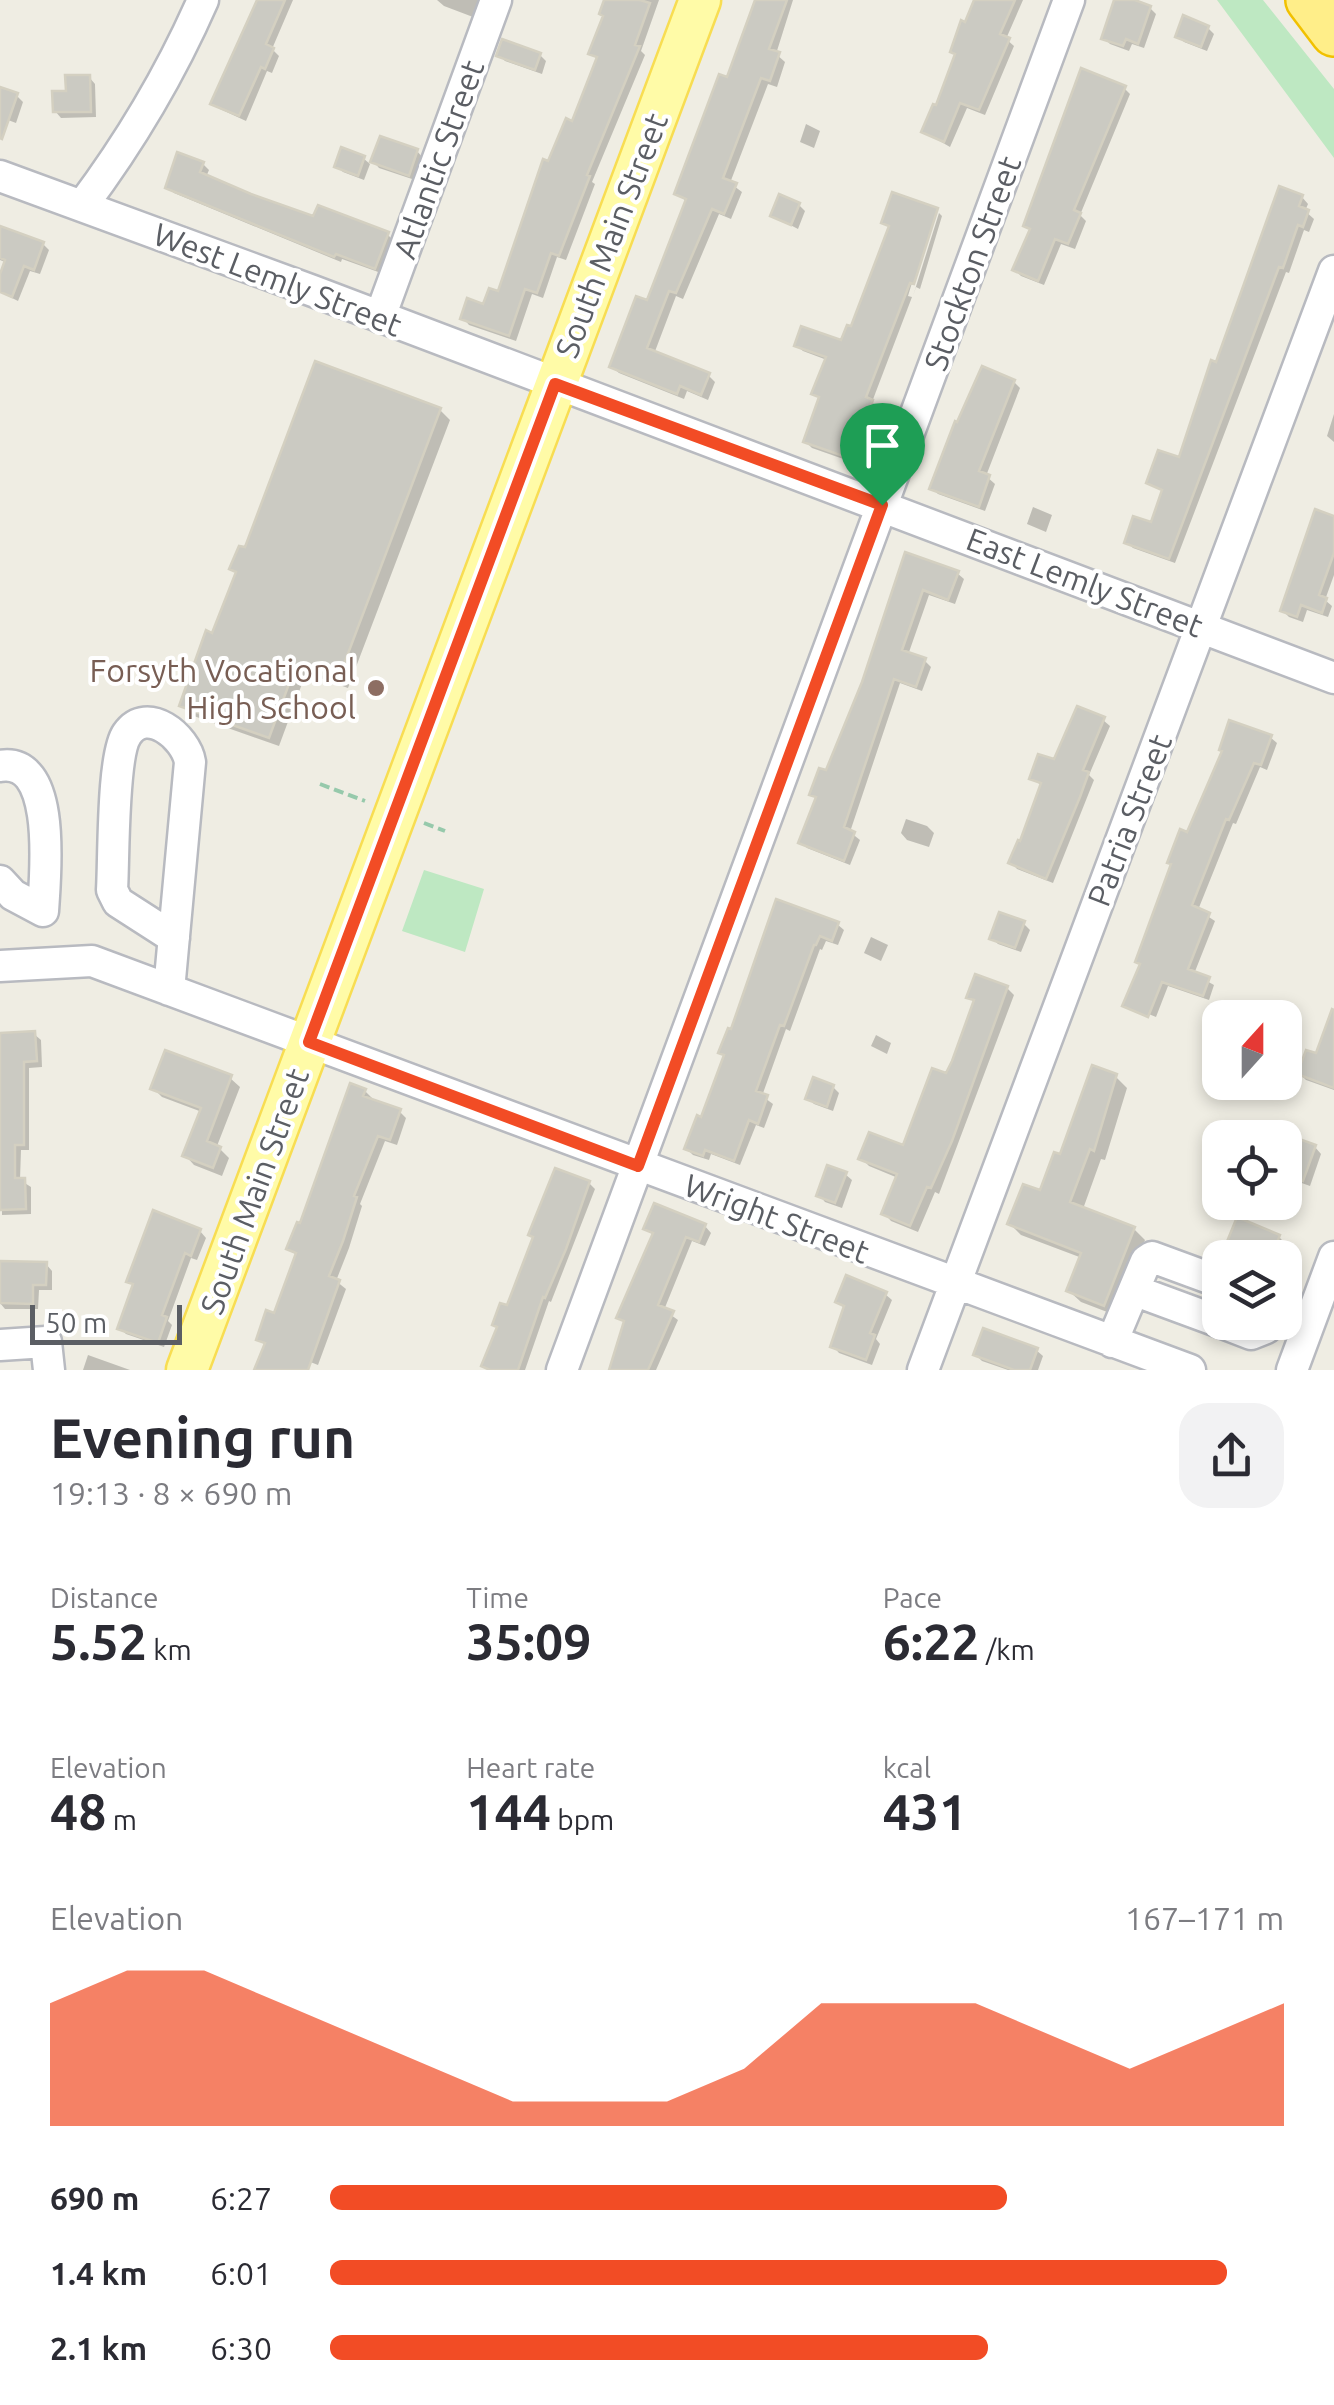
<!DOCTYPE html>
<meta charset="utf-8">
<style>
body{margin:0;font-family:Ubuntu,sans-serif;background:#f2f2f3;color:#2b2b33;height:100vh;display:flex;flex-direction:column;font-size:38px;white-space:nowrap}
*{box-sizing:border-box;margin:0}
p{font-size:32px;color:#7c7c81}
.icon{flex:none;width:55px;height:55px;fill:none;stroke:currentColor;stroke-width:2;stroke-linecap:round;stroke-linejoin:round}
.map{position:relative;height:1370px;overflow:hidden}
.drawer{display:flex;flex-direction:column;background:#fff;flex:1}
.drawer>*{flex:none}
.needle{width:65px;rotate:21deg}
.controls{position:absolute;left:1202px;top:1000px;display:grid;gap:20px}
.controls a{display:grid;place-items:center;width:100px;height:100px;border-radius:20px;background:#fff;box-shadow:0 5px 15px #0003;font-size:50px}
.scale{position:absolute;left:30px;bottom:25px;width:152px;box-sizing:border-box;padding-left:10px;border:5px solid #5b5e64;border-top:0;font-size:28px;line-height:35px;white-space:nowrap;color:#5b5e64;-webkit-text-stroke:8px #fff;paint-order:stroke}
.pin{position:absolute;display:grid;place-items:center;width:85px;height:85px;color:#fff;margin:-102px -42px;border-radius:50% 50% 50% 0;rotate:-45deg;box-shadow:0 0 10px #0007}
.pin .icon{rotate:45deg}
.round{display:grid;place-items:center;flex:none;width:105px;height:105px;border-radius:30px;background:#f2f2f3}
.overview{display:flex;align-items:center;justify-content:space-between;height:170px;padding:0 50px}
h1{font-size:55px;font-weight:700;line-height:75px}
.metrics{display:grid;grid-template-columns:repeat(3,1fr);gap:15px;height:170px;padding:10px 50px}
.metrics div{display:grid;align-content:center}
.metrics b{font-size:50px;font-weight:700}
.metrics small{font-size:28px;font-weight:400}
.metrics p{font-size:28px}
.chart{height:280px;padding:20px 50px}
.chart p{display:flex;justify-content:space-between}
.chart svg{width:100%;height:180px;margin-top:10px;fill:#f24c25;opacity:.7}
ul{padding:0 50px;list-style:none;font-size:32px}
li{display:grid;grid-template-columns:160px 120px 1fr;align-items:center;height:75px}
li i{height:25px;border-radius:12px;background:#f24c25}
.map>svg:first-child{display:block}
</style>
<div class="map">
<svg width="1334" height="1370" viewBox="0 0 1334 1370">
<rect width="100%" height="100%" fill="#efede3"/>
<path fill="#bee8c2" d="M1217 0H1263L1334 89V158Z
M424 870 484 889 465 952 402 931Z"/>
<path fill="#0003" d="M258 0H293L272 49 279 56 272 73 267 71 246 121 220 109 213 103Z
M437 0H480L473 17 444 6Z
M607 0H659L641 51 645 55 592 182 595 184 566 260 557 257 543 298 532 294 516 341 469 325 463 318 485 307 499 294 549 164 573 124 597 59 591 53 605 17Z
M759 0H793L776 54 785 62 777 87 768 84 730 183 742 192 731 219 719 214 683 299 676 296 654 354 708 375 715 382 708 400 687 391 684 399 619 373 612 367 648 303 687 202 677 193 728 80Z
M976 0H1023L1006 39 1014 46 985 115 967 108 950 147 924 132 938 108Z
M1117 0 1150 8 1156 14 1144 48 1132 44 1129 51 1110 44 1104 38Z
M1208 28 1214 34 1207 51 1184 42 1178 36Z
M499 55H540L546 61 542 74 505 61Z
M89 77 95 84 96 117 61 118 55 111Z
M1124 88 1130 94 1080 215 1086 221 1075 249 1061 244 1044 285 1021 276 1015 270 1031 231 1026 225Z
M0 90 17 96 23 102 16 123 0 117Z
M806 124 820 131 814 148 800 142Z
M417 151 423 158 415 180 379 168 373 161Z
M363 158 370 164 364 180 343 172 337 166Z
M203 164 209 170 206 177 315 220 387 234 393 240 381 273 342 259 341 262 174 193 167 187Z
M1302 197 1308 204 1305 211 1314 219 1309 232 1304 230 1289 273 1286 272 1175 563 1133 548 1127 542 1152 525 1164 492 1149 483 1181 461 1217 365Z
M799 205 805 211 798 229 773 216Z
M934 210 908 296 912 297 872 402 878 408 871 425 862 422 849 461 812 448 806 442 821 400 814 393 827 360 803 351 796 345 842 343 853 330 890 229 884 222Z
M939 213 942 216 920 289 916 287 913 296Z
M0 230 43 244 49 250 40 274 30 271 18 301 0 292 7 263 0 260Z
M1014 382 1020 388 986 476 995 484 985 511 938 494 932 488Z
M440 410 450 420 348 688 306 673 279 746 191 715 181 705 237 574 232 569 247 550Z
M1334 414V442L1327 436Z
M1033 507 1052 515 1046 532 1027 524Z
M1334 519V575L1325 600 1332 606 1328 617 1307 610 1303 622 1289 617 1282 610Z
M907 555 957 573 964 579 955 604 929 595 908 655 925 661 931 667 922 691 900 683 850 832 860 840 850 865 807 848 801 842 818 800 812 794 827 774 865 683Z
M1103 720 1110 726 1089 775 1094 780 1053 883 1017 869 1011 862 1022 844 1042 786 1032 778 1056 763Z
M1270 737 1277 743 1267 770 1260 767 1236 824 1233 823 1198 910 1215 921 1194 974 1214 985 1209 1000 1168 986 1156 1017 1129 1006V1009L1125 1005 1142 966 1138 962 1188 835Z
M906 819 927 826 934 833 929 847 907 840 901 833Z
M778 903 837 924 844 930 838 945 826 941 822 950 820 949 790 1031 786 1029 762 1096 773 1104 764 1128 756 1125 740 1165 711 1154 709 1160 693 1155 687 1149 703 1120 726 1057 721 1052 733 1032Z
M1023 923 1030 930 1021 952 998 944 992 938Z
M871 937 888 945 881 961 864 953Z
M1007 988 1014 995 939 1194 935 1192 918 1232 891 1221 884 1213 898 1178 869 1166 861 1158 904 1149 948 1076 976 1004 969 997Z
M1334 1011V1090L1306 1080 1300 1074 1318 1056Z
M34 1034 41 1040 42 1067 29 1068V1150H21L20 1180 31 1187V1214L2 1215 0 1035Z
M876 1035 891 1043 887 1054 871 1046Z
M1116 1077 1127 1088 1105 1160 1101 1159 1083 1209 1134 1229 1145 1240 1115 1315 1081 1302 1069 1291 1082 1258 1021 1235 1010 1224 1041 1194Z
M230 1078 240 1087 217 1146 229 1158 222 1176 194 1165 185 1155 202 1112 162 1097 153 1088Z
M833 1087 839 1093 833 1111 814 1104 808 1098Z
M365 1091 372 1098 370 1101 399 1111 406 1118 397 1145 385 1141 360 1204 362 1206 349 1248 336 1281 346 1289 318 1365 300 1358 295 1370H257L267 1347 259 1339 275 1316 297 1256 289 1248Z
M1290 1139 1315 1147 1321 1154 1310 1186 1285 1177V1152Z
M845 1174 852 1180 842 1208 825 1202 819 1195Z
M589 1183 595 1189 551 1302 549 1301 525 1370H488L484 1365Z
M705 1226 711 1233 705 1246 692 1241 664 1310 678 1320 656 1370H609L625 1324 619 1317 654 1236 646 1228Z
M200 1231 206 1238 197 1260 191 1258 168 1321 172 1325 164 1347 126 1334 120 1328 134 1286 129 1281Z
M1279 1237 1285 1243 1279 1258H1254L1229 1244Z
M0 1263 46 1264 52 1271V1290H39L38 1309H5L0 1303Z
M885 1294 892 1300 876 1339 880 1344 872 1365 839 1353 833 1346 844 1308 838 1302Z
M1036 1350 1043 1356 1038 1370H1008L982 1361 976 1355Z
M88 1355 130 1370H83Z"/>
<path fill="#cbcac2" stroke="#d4d0c1" stroke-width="2.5" d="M257 0H285L266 44 274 48 265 69 261 67 239 116 210 104Z
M604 0H640L650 3 635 45 640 46 587 175 590 176 559 256 551 253 537 293 525 289 509 336 460 319 467 298 483 304 489 288 498 291 543 159 548 161 566 118 572 121 597 57 588 54 603 16 599 14Z
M755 0H787L769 49 780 52 770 81 761 78 723 178 737 183 724 214 712 209 676 293 669 291 647 348 710 373 701 395 680 386 677 394 609 367 636 296 647 300 686 199 674 194 719 74 727 77Z
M974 0H1015L1000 34 1010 38 979 110 960 103 944 142 921 132 933 104 936 105 955 54 950 52 961 20 965 22Z
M1114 0H1135L1151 6 1138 44 1126 39 1123 46 1101 39Z
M1183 15 1209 26 1201 47 1175 37Z
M502 39 541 53 535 70 496 56Z
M1081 68 1126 86 1074 210 1081 213 1068 244 1055 239 1038 281 1012 270 1030 229 1023 226Z
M65 75H90L91 112H53L52 91H66Z
M0 87 18 93 2 139 0 138Z
M380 136 418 149 409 176 370 162Z
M341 147 365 156 358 176 334 167Z
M177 152 204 162 200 172 251 194 313 216 318 205 389 232 375 269 336 254 334 257 165 188Z
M1279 186 1303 195 1299 206 1309 210 1303 227 1298 225 1283 268 1279 267 1169 559 1124 543 1133 516 1151 522 1162 490 1146 483 1158 450 1179 457 1211 360 1216 362Z
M892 192 938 208 914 284 910 283 866 397 873 400 865 421 856 417 843 456 803 442 819 397 811 394 826 357 794 346 801 326 841 340 847 325 851 326 889 226 881 223Z
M779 194 800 203 791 225 770 216Z
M0 226 44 242 34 270 24 266 12 297 0 292V274L5 260 0 258Z
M315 361 441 408 338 680 296 665 269 738 179 706 206 630 212 633 236 572 229 569 239 546 245 547Z
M982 366 1015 380 979 471 990 475 979 507 929 489 955 421 957 422Z
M1315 509 1334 516V553L1319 595 1327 598 1322 613 1301 605 1297 617 1280 611Z
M905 552 959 571 948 600 923 590 902 650 926 658 916 687 894 679 844 827 855 832 844 861 798 843 816 797 809 795 819 768 826 770 862 682Z
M1077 706 1105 717 1083 770 1089 772 1080 797 1046 879 1008 863 1018 840 1020 841 1041 783 1029 779 1038 754 1054 759Z
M1229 720 1272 735 1261 765 1254 763 1229 820 1226 819 1192 905 1210 913 1188 969 1210 977 1203 996 1162 982 1148 1017 1122 1006 1140 964 1135 962 1171 864 1167 863 1180 829 1187 832 1222 751 1219 750Z
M776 899 839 922 832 941 820 936 816 945H814L784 1026 780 1025 756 1091 768 1095 758 1124 749 1120 734 1161 705 1150 703 1156 684 1149 697 1115 701 1117 724 1055 718 1053 728 1028 731 1029Z
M999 912 1025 921 1015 948 989 939Z
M975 974 1008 986 952 1141 931 1188 927 1187 910 1226 881 1214 897 1174 858 1159 869 1132 903 1145 932 1068 946 1073 952 1061 974 1000 966 998Z
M1332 1009 1334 1010V1088L1297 1074 1306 1050 1316 1053Z
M35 1031 37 1061 24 1062V1145H15V1178H25L26 1209 0 1210V1033Z
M165 1050 232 1075 207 1141 221 1147 213 1168 182 1156 201 1108 150 1089Z
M1092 1065 1117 1074 1094 1151 1090 1149 1070 1202 1135 1227 1104 1306 1066 1291 1081 1253 1007 1224 1023 1184 1040 1190 1054 1152 1060 1154Z
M813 1077 834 1085 827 1107 805 1099Z
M350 1083 366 1089 363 1096 401 1109 390 1140 378 1136 354 1196 357 1197 343 1241 329 1276 340 1280 308 1370H254L265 1343 256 1340 266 1310 274 1313 296 1253 286 1249 297 1222 300 1223Z
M1288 1135 1316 1145 1303 1181 1285 1175Z
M827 1165 847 1172 835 1203 816 1196Z
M555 1168 590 1181 566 1249 545 1298 543 1297 518 1370H490L481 1366 497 1327 492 1325 500 1303 507 1305 533 1237 528 1235Z
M654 1203 706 1224 699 1242 686 1237 658 1305 674 1311 648 1370H609L624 1321 616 1318 653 1233 643 1229Z
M153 1210 201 1229 191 1256 185 1253 162 1315 167 1317 158 1343 117 1329 133 1284 126 1282Z
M1237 1217 1280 1235 1271 1258H1259L1226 1244Z
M0 1261 47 1262 46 1285H33V1304L0 1303Z
M846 1275 887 1292 870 1333 875 1335 866 1360 830 1347 844 1306 835 1302Z
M983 1328 1038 1348 1030 1370H1014L973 1355Z"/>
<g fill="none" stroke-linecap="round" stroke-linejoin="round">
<g stroke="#b8bac0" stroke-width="35">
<path id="minor" d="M0 176 313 291 1334 678
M82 206C130 142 171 73 203 0
M380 317 496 0
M0 766C58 756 45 877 43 911L13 895 0 881
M0 966 92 961 1190 1370
M169 990 190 762C186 737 147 705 127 734 112 755 114 859 112 890L118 902 174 938
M1136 1291 1220 1322
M1220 1322 1251 1334 1266 1328 1268 1322
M1112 1342 1146 1261 1152 1257 1220 1282
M0 1345 46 1342 49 1370
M562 1370 1069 0
M923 1370 1334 271
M1292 1370 1334 1257"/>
</g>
<g stroke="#f8dd52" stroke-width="45">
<path id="major" d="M187 1370 700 0"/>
</g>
<g stroke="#f1c100" stroke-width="50">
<path id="highway" d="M1309 0 1334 33"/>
</g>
<path stroke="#96c9ab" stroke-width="4" stroke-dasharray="10 5" stroke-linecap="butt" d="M320 784 365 801
M424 823 445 831"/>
<use href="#minor" stroke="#fff" stroke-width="30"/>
<use href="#major" stroke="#fffba7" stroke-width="40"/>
<use href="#highway" stroke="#ffee89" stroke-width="45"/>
</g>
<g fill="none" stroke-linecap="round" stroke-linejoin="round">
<g stroke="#fff" stroke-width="20">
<path id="route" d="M555 384 882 505 638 1166 309 1042Z"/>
</g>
<use href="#route" stroke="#f24c25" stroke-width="12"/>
</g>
<circle fill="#8d6e63" stroke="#fff" stroke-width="4" cx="376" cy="688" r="10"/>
<g text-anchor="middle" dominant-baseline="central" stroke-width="8" stroke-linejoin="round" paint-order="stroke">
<g font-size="32" fill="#5b5e64" stroke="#fff">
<text transform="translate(438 159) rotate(-70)">Atlantic Street</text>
<text transform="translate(611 235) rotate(-69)">South Main Street</text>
<text transform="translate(972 263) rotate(-70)">Stockton Street</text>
<text transform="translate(278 279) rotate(21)">West Lemly Street</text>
<text transform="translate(1085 582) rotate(21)">East Lemly Street</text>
<text transform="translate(1129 820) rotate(-69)">Patria Street</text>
<text transform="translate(254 1191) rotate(-70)">South Main Street</text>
<text transform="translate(777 1218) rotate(21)">Wright Street</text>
</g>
<g font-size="32" fill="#785e54" stroke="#fff" text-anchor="end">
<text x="356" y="670">Forsyth Vocational<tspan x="356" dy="37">High School</tspan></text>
</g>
</g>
</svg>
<div class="controls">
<a><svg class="needle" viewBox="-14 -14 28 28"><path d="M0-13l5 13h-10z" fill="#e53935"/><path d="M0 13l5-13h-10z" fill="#7c7c81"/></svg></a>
<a><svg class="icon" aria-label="locate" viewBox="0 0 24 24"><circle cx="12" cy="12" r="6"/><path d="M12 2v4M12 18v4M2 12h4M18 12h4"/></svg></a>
<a><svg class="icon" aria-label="layers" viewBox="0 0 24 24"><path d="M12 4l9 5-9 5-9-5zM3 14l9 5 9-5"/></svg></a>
</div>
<div class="scale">50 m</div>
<div class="pin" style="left:882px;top:505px;background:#1e9e55"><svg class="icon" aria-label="arrive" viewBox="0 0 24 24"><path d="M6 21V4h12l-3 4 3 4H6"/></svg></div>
</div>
<section class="drawer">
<div class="overview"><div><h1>Evening run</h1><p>19:13 · 8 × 690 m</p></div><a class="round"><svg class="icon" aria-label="share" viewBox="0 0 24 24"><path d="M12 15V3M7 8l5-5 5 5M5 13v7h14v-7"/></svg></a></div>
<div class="metrics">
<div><p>Distance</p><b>5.52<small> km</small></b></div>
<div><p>Time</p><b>35:09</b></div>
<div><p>Pace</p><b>6:22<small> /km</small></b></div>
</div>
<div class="metrics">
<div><p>Elevation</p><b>48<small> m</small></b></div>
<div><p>Heart rate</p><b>144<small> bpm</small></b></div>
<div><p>kcal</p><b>431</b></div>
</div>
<div class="chart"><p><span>Elevation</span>167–171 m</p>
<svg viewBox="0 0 160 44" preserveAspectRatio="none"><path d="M0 44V14L10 6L20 6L30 14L40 22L50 30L60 38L70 38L80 38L90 30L100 14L110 14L120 14L130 22L140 30L150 22L160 14V44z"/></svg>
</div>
<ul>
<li><b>690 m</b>6:27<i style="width:71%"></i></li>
<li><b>1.4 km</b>6:01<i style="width:94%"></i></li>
<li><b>2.1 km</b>6:30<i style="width:69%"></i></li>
</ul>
</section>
